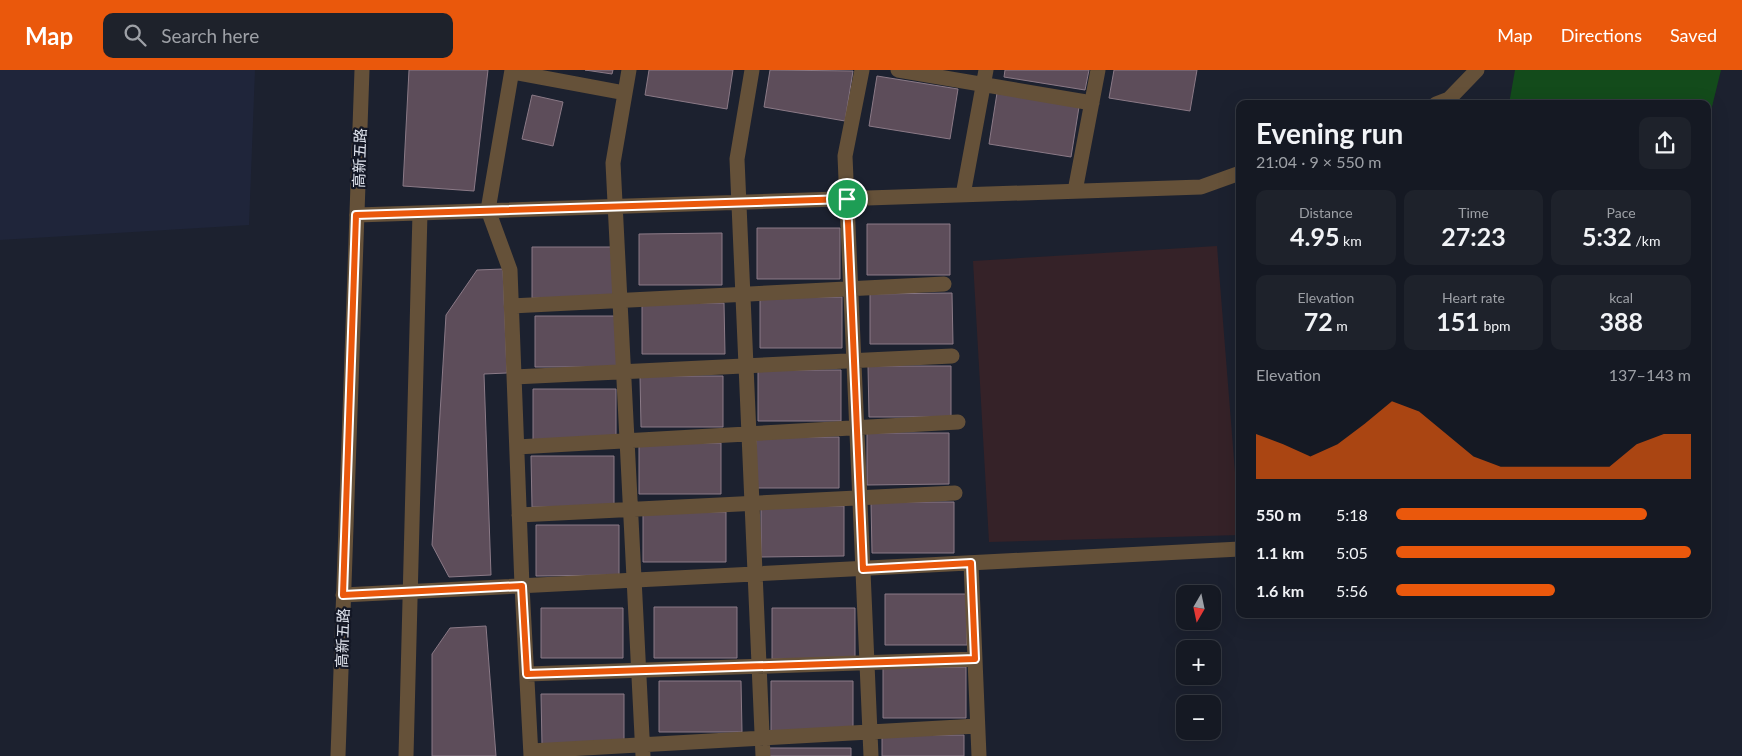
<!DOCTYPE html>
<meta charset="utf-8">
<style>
body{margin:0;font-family:Lato,"Noto Sans SC",sans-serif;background:#1e222b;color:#f1f3f6;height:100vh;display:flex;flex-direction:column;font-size:19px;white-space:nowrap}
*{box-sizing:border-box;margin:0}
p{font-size:16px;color:#9da0a6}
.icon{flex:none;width:28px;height:28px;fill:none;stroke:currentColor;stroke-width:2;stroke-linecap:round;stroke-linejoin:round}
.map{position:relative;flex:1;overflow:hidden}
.side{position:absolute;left:1236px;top:30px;width:475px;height:518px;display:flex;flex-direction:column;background:#151923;border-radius:10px;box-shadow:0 5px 20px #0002,0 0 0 1px #343841}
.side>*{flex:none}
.needle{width:32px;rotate:189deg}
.buttons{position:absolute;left:1176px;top:515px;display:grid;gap:10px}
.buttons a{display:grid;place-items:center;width:45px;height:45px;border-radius:10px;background:#151923;box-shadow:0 5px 20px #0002,0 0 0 1px #343841;font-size:25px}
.pin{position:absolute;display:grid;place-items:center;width:42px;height:42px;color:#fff;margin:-21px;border:2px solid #fff;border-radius:50%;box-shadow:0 1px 5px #0007}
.round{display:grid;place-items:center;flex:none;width:52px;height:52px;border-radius:10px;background:#1e222b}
.overview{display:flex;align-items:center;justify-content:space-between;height:85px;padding:0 20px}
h1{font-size:28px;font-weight:700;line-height:38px}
.figures{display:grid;grid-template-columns:repeat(3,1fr);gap:8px;height:85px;padding:5px 20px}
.figures div{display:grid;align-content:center;border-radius:10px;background:#1e222b;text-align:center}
.figures b{font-size:25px;font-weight:700}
.figures small{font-size:14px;font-weight:400}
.figures p{font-size:14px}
.chart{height:140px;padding:10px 20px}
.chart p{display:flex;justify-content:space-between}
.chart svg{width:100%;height:90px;margin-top:5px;fill:#ea580c;opacity:.7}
ul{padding:0 20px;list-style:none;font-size:16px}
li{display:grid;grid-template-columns:80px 60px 1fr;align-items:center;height:38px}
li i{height:12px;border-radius:6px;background:#ea580c}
header{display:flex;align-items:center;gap:30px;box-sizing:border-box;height:70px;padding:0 25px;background:#ea580c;color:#fff}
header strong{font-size:24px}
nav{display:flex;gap:28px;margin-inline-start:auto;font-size:18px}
.search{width:350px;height:45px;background:#1e222b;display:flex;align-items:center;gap:12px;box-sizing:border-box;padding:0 18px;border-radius:10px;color:#9da0a6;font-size:19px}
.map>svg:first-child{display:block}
</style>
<header>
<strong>Map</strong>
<div class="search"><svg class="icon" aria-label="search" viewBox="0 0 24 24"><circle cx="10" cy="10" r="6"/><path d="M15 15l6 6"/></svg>Search here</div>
<nav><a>Map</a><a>Directions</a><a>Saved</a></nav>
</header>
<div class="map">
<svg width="1742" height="686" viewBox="0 0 1742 686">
<rect width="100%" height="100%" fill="#1c212f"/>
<path fill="#1f253a" d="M0 0H255L249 155 0 170Z"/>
<path fill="#352228" d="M1217 176 1240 465 989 472 973 191Z"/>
<path fill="#134b1b" d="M1515 0H1721L1708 53V34H1509Z"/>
<path fill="#5d4d5a" stroke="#8b7a87" d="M409 0H488L474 121 403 116Z
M585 0H613L612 4Z
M649 0H733L727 39 645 25Z
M770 0 853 1 845 51 764 37Z
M1005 0H1089L1085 20 1004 7Z
M1114 0H1197L1190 41 1109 28Z
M877 6 958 19 950 69 869 56Z
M997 23 1079 37 1071 87 989 74Z
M532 25 563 32 553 76 522 69Z
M867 154H950V205H867Z
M757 158H840V209H757Z
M722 163V215H639V164Z
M532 177H615V228H532Z
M503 199 507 303 484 304 491 505 449 507 432 475 446 245 477 200Z
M952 223 953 274H870V224Z
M760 227H842V278H760Z
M642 233H724L725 284H642Z
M535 246H617V297H535Z
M868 296H951V347H869Z
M758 300H841V351H758Z
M640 306H723V357H641Z
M533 319H616V369L533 370Z
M867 363H949V414L867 415Z
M756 367H839V418H757Z
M639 373H721V424H639Z
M531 386H614V437H532Z
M871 432H954V483H872Z
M761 436H844V486L761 487Z
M643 442H726V492H643Z
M536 455H619V505L536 506Z
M885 524H967V575H885Z
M654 537H737V588H654Z
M541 538H623V588H541Z
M772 538H855V588L772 589Z
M486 556 496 686H432V584L450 558Z
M966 597V648H883V598Z
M659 611H741L742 662H659Z
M771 611H853V661L771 662Z
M541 624H624V675H542Z
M882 665H964V686H882Z
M769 678H851V686H769Z"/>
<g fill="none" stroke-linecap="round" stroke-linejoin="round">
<path stroke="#655139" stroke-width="15" d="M512 0 488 140 510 200 522 516 531 686
M629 0 613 93 643 686
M752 0 737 89 763 686
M862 0 845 86 871 686
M898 0 1092 33
M512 2 625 23
M1436 34 1449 29 1477 0
M1075 121 1098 0
M963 125 986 0
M357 145 1201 117 1240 103
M511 236 944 214
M514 307 952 286
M517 377 958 352
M519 445 955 423
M971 493 979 686
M343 525 1240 479
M527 604 975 589
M531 681 977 656
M406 686 420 143"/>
<path stroke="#655139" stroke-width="15" d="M338 686 362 0"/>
</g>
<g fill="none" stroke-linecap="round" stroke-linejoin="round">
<g stroke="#fff" stroke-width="10">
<path id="route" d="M847 129 863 499 971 493 975 589 527 604 522 516 343 525 356 145Z"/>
</g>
<use href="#route" stroke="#ea580c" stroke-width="6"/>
</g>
<g text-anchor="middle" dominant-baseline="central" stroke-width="4.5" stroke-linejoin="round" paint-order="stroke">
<g font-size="15" fill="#e1e5ef" stroke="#131725">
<text transform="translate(359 88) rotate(-88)">高新五路</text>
<text transform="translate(342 568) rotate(-88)">高新五路</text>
</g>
</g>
</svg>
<div class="buttons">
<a><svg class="needle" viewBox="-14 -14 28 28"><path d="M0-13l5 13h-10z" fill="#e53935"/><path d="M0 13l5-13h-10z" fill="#9da0a6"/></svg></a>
<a>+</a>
<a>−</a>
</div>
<div class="pin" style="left:847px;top:129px;background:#1e9e55"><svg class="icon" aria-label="arrive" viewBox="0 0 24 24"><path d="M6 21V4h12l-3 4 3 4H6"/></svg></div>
<section class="side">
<div class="overview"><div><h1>Evening run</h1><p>21:04 · 9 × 550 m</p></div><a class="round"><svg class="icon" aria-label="share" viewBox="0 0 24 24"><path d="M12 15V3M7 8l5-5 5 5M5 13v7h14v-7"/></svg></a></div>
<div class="figures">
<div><p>Distance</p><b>4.95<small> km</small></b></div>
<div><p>Time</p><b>27:23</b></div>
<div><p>Pace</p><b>5:32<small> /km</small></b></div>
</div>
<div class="figures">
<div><p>Elevation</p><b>72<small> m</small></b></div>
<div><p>Heart rate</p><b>151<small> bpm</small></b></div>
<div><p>kcal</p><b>388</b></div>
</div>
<div class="chart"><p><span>Elevation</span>137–143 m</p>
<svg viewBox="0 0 160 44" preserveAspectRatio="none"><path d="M0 44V22L10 27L20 33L30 27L40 17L50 6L60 11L70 22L80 33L90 38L100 38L110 38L120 38L130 38L140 27L150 22L160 22V44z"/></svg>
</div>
<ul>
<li><b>550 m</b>5:18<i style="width:85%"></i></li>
<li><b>1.1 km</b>5:05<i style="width:100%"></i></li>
<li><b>1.6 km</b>5:56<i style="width:54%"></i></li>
</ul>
</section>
</div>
